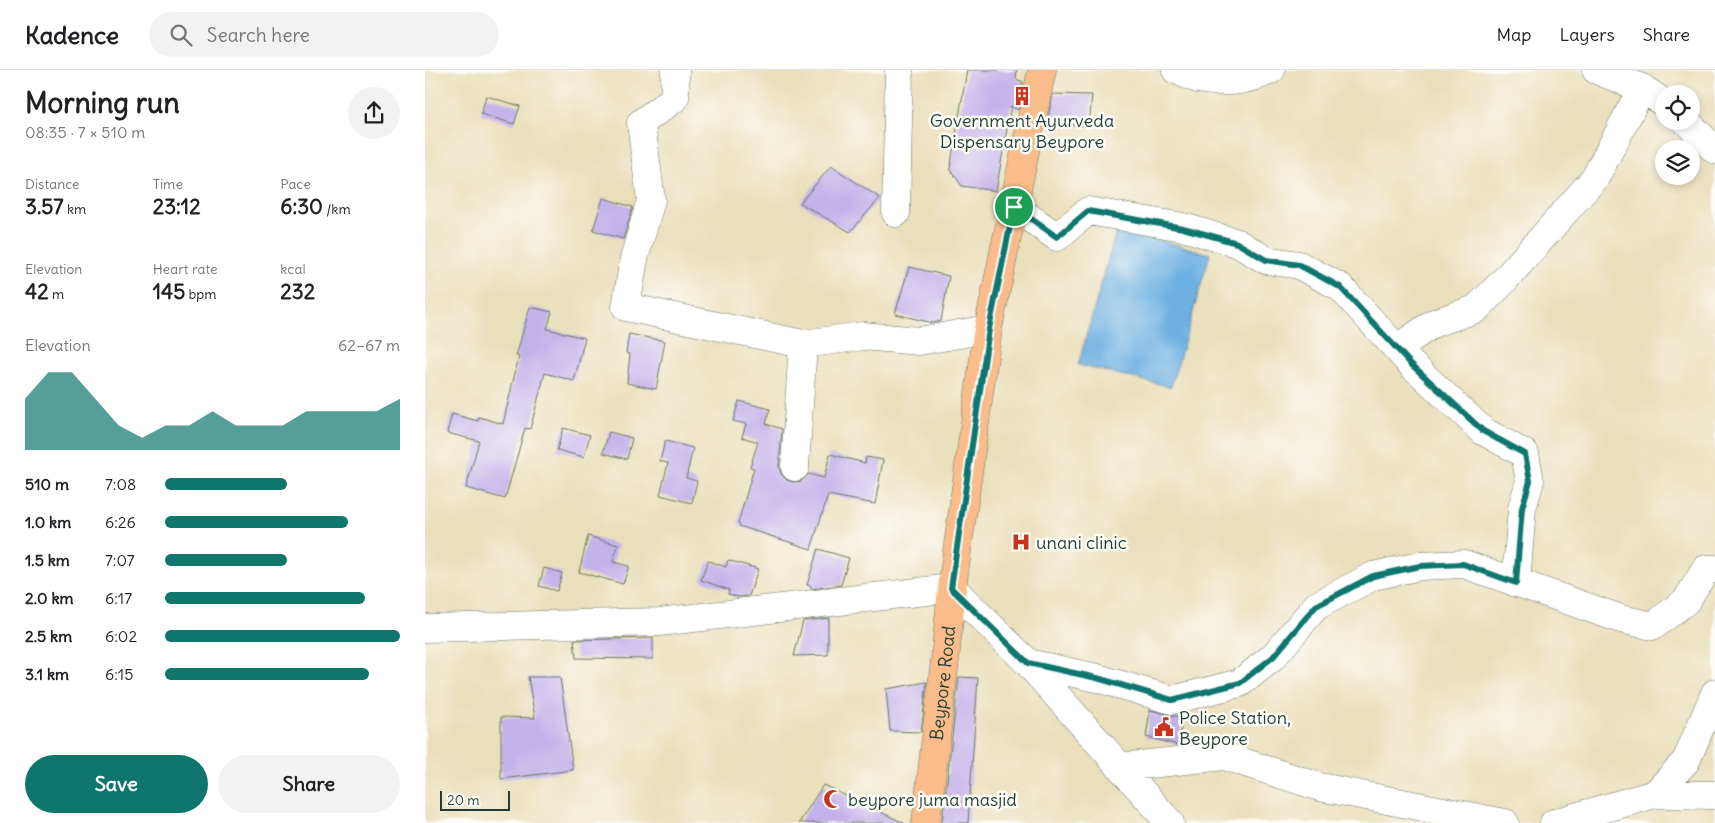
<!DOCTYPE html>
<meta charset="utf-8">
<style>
body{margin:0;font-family:Delius,sans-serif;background:#f2f2f2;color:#202124;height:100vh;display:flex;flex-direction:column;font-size:19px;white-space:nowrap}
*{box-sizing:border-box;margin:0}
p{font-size:16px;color:#757577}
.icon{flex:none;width:28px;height:28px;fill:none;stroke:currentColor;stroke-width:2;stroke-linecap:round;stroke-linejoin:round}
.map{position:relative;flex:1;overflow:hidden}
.drawer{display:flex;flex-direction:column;background:#fff;width:425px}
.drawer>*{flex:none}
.tools{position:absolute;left:1230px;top:15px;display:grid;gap:10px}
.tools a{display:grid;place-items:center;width:45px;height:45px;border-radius:50%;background:#fff;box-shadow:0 2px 8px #0003;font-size:25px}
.scale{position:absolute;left:15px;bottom:12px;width:70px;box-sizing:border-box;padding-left:5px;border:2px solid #1f3d34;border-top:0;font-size:14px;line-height:18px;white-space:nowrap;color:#1f3d34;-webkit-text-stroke:4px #fdfcf7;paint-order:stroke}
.pin{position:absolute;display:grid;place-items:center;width:42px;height:42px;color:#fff;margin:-21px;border:2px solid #fff;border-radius:50%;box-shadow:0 1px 5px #0007}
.round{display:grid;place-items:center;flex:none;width:52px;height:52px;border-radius:26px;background:#f2f2f2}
.head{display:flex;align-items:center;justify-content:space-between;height:85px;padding:0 25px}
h1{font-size:28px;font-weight:700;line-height:38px}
.metrics{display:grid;grid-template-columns:repeat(3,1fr);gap:8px;height:85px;padding:5px 25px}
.metrics div{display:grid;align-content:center}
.metrics b{font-size:21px;font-weight:700}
.metrics small{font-size:14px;font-weight:400}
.metrics p{font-size:14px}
.chart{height:140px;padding:10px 25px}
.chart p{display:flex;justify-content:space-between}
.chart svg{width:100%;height:90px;margin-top:5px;fill:#0f766e;opacity:.7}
.button{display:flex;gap:10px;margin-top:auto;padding:10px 25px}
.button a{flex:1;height:58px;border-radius:30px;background:#0f766e;color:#fff;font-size:20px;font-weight:700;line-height:58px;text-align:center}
.button a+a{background:#f2f2f2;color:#202124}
ul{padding:0 25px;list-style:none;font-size:16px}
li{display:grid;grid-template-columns:80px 60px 1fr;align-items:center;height:38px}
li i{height:12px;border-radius:6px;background:#0f766e}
header{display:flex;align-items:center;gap:30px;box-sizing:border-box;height:70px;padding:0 25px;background:#fff;border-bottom:1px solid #e0e0e0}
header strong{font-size:24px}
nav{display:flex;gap:28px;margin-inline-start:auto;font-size:18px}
.search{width:350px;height:45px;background:#f2f2f2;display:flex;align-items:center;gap:12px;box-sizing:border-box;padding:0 18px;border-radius:28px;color:#757577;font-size:19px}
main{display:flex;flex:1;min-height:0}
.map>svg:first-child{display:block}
</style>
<header>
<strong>Kadence</strong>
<div class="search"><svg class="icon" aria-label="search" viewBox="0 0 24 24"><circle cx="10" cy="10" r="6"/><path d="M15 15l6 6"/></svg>Search here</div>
<nav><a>Map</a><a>Layers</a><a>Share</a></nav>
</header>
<main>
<section class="drawer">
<div class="head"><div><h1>Morning run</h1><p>08:35 · 7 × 510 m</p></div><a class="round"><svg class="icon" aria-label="share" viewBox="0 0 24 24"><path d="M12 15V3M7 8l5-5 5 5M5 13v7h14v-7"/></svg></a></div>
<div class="metrics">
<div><p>Distance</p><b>3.57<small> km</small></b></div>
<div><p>Time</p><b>23:12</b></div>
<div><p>Pace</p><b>6:30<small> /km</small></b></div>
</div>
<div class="metrics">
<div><p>Elevation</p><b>42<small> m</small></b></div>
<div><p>Heart rate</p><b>145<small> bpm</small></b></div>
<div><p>kcal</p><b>232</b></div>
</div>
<div class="chart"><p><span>Elevation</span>62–67 m</p>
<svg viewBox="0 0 160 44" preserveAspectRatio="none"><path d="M0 44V19L10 6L20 6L30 19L40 32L50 38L60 32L70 32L80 25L90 32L100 32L110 32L120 25L130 25L140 25L150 25L160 19V44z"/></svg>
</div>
<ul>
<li><b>510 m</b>7:08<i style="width:52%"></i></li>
<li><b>1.0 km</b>6:26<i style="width:78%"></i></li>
<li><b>1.5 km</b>7:07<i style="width:52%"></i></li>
<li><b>2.0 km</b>6:17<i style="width:85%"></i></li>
<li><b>2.5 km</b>6:02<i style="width:100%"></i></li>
<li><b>3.1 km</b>6:15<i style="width:87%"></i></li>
</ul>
<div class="button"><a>Save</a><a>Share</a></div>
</section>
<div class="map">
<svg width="1290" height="753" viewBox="0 0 1290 753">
<rect width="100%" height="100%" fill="#fdfcf7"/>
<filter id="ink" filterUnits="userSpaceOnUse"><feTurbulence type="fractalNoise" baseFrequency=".02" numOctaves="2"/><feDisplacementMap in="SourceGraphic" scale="10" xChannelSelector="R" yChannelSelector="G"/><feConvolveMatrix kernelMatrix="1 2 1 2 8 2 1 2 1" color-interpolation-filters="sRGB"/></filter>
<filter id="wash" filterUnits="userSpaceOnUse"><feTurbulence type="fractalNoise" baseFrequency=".0096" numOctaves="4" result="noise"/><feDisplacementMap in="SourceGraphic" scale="20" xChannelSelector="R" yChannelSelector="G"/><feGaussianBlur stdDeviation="1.12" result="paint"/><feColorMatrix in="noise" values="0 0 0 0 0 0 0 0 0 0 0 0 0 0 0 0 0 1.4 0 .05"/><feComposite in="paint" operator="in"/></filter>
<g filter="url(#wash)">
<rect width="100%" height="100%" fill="#eadfbb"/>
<path fill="#6db0e2" stroke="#46768b" d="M692 158 785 184 746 317 653 295Z"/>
<g id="blocks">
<path fill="#c3b1ea" d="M542 0H592L591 9 598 12 593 40 586 36 571 121 537 116 525 99Z
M628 24 667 25 664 56 622 53Z
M61 26 95 36 89 54 56 44Z
M406 96 455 128 425 162 375 133Z
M178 128 208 137 198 169 168 160Z
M484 197 524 206 516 251 508 253 470 244Z
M105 237 127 242 122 259 160 268 149 311 120 303 105 359 100 358 80 429 41 418 54 371 22 363 27 344 53 351 54 347 78 354 94 286H91Z
M204 264 240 271 231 319 202 313 205 284 201 283Z
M314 331 345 339 341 354 357 359 354 396 356 404 362 410 368 412 376 411 384 404 399 408 405 384 440 393 441 387 458 390 450 434 403 425 386 479 314 456 315 454 313 453 329 398 325 397 333 372 317 367 321 354 308 351Z
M138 358 165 365 159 387 132 380Z
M184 362 207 368 202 389 178 383Z
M240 371 268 378 261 408 272 411 267 433 235 425 243 393 235 391Z
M163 466 193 475 188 492 204 496 198 514 154 502Z
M393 479 424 488 416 515 386 519V516L382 515Z
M303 490 333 499 324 526 313 527 303 524 304 520 276 510 283 491 301 497Z
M119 498 137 503 132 521 114 516Z
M404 548 403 555V585L369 586 378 551Z
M228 568V589L151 588 149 570Z
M103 607H135L148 700 76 709V647L110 648Z
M534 607 553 608 543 753H517Z
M502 612 496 662 465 661 461 619Z
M725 640 758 648 753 675 721 667Z
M398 715 479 753H374Z"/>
</g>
</g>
<g filter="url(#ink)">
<use href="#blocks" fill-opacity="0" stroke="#667663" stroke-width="1"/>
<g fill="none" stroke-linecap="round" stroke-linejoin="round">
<g stroke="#667663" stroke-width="29">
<path id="minor" d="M250 0V28L216 53 226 130 209 189 201 237 378 274
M751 0C758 3 766 7 773 9 797 14 824 11 846 0
M1171 0 1217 18 1239 33
M1261 51 1290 80
M589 137 632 167 663 141 758 157 812 173 841 190 874 195 915 217 986 294 1058 361 1100 384 1105 411 1097 438 1091 513
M471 143 474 0
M972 278 1009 253 1051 239 1077 213 1170 108 1217 18
M370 397 378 274 438 266 494 271 563 259
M0 558 234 552 527 518 603 593 745 753
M603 593 672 608 747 630 815 613 848 587 891 536 948 506 995 496 1039 494 1196 549 1228 556 1261 531 1281 499H1290
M696 697 799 686 895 717 1080 753
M1230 724 1261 691 1290 623
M1129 753 1230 724 1290 725"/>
</g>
<g stroke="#667663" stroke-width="29">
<g id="major">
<path id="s1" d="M501 753 520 590 527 518 563 259 617 0"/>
</g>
</g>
<use href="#minor" stroke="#fff" stroke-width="28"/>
<use href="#major" stroke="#f9bc8a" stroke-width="28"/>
</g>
</g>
<g fill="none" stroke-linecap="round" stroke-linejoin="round" filter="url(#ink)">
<g stroke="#fff" stroke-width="10">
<path id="route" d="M589 137 632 167 663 141 758 158 812 173 841 190 874 195 915 217 986 294 1058 361 1100 384 1105 411 1097 438 1091 513 1038 494 995 496 948 506 891 536 848 587 815 613 747 630 672 608 603 593 526 518 564 259Z"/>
</g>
<use href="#route" stroke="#0f766e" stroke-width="6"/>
</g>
<defs>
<g id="building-bare" transform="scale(1.5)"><path d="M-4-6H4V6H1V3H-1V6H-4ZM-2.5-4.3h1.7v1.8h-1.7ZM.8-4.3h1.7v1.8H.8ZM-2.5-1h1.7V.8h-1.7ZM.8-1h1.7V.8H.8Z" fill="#c8321e" stroke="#fdfcf7" stroke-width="2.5" paint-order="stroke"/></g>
<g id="hospital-bare" transform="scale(1.5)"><path d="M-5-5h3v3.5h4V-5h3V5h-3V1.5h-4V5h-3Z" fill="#c8321e" stroke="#fdfcf7" stroke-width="2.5" paint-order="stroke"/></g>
<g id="civic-bare" transform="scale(1.5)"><path d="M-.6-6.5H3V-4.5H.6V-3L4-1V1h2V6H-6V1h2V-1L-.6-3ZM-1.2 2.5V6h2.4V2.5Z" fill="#c8321e" stroke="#fdfcf7" stroke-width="2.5" paint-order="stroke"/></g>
<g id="mosque-bare" transform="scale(1.5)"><path d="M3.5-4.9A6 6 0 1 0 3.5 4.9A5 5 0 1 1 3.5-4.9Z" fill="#c8321e" stroke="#fdfcf7" stroke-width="2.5" paint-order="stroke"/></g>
</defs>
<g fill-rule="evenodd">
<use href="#building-bare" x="597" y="26"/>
<use href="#hospital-bare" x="596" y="472"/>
<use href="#civic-bare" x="739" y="657"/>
<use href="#mosque-bare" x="408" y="729"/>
</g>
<g text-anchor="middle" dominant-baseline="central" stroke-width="5" stroke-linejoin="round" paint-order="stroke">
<g font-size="18" fill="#1f3d34" stroke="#fdfcf7" text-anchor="start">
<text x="597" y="50" text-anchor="middle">Government Ayurveda<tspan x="597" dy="21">Dispensary Beypore</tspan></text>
<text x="611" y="472">unani clinic</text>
<text x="754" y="647">Police Station,<tspan x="754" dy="21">Beypore</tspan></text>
<text x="423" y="729">beypore juma masjid</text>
</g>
<g font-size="18" fill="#1f3d34" stroke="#fdfcf7">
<text stroke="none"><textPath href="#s1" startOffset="141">Beypore Road</textPath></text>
</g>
</g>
</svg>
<div class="tools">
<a><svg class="icon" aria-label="locate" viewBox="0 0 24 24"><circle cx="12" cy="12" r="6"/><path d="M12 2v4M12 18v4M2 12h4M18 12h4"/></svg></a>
<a><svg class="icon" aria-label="layers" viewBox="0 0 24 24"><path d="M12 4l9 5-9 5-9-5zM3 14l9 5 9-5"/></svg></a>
</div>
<div class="scale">20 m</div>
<div class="pin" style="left:589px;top:137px;background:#1e9e55"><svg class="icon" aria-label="arrive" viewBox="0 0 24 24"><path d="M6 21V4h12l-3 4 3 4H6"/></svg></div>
</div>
</main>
